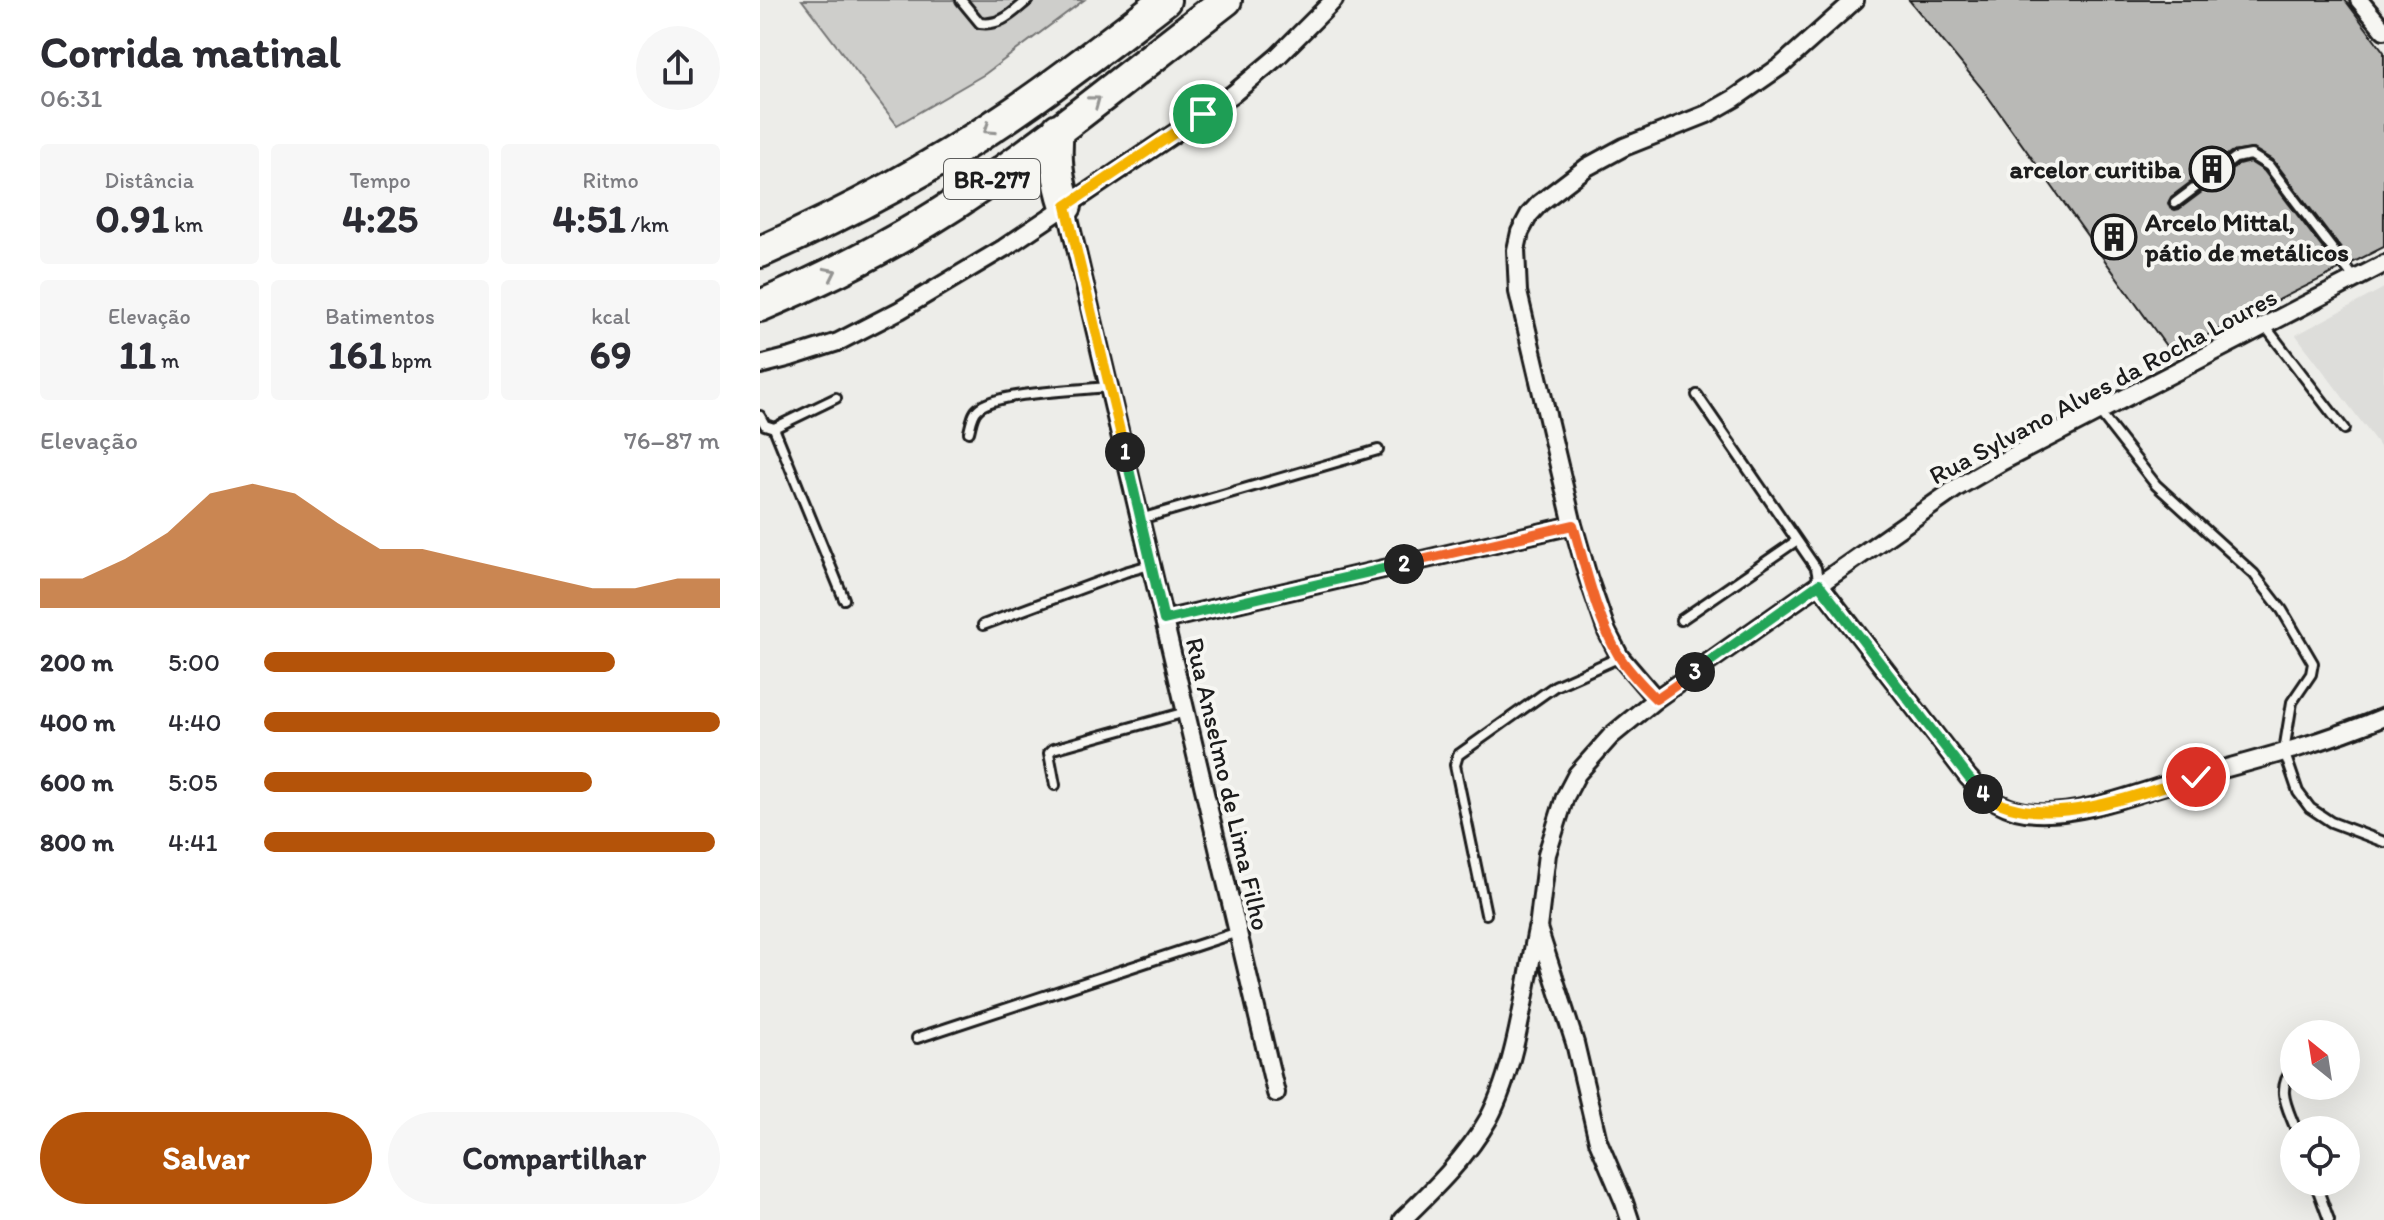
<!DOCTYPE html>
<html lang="pt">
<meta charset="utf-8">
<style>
body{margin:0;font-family:Itim,sans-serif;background:#f7f7f7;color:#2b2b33;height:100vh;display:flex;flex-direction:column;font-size:30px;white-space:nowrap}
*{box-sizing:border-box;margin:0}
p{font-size:26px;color:#7c7c81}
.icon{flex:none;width:44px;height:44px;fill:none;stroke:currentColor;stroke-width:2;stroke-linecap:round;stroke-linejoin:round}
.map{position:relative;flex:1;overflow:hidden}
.sheet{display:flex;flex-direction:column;background:#fff;width:760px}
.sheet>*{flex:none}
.needle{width:52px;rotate:330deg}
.fabs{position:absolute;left:1520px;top:1020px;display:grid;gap:16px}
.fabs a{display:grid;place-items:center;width:80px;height:80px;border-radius:50%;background:#fff;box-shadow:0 8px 32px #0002;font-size:40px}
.pin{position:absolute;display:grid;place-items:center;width:68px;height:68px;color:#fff;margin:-34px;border:4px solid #fff;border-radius:50%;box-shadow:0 2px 8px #0007}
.km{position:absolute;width:40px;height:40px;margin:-20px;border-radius:50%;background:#222;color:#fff;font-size:22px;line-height:40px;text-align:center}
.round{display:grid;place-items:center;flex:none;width:84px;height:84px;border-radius:42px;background:#f7f7f7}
.headline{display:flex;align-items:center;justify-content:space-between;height:136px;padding:0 40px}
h1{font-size:44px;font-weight:800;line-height:60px}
.stats{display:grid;grid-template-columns:repeat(3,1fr);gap:12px;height:136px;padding:8px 40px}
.stats div{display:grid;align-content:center;border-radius:8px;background:#f7f7f7;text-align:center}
.stats b{font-size:40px;font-weight:800}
.stats small{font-size:22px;font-weight:400}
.stats p{font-size:22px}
.chart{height:224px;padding:16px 40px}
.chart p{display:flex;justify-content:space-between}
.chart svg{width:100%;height:144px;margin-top:8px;fill:#b45309;opacity:.7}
.action{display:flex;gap:16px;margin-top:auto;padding:16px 40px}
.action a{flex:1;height:92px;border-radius:48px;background:#b45309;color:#fff;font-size:32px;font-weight:800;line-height:92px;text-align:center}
.action a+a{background:#f7f7f7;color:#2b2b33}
ul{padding:0 40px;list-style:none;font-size:26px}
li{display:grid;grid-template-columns:128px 96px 1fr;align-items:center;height:60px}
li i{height:20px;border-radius:10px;background:#b45309}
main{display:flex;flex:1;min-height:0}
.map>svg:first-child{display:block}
</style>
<main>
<section class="sheet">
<div class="headline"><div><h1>Corrida matinal</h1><p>06:31</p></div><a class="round"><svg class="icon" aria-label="share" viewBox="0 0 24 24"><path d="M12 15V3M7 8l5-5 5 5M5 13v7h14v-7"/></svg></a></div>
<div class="stats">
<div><p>Distância</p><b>0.91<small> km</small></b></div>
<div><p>Tempo</p><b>4:25</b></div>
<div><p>Ritmo</p><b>4:51<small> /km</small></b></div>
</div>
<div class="stats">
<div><p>Elevação</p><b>11<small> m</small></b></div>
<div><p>Batimentos</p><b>161<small> bpm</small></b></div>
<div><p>kcal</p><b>69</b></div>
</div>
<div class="chart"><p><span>Elevação</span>76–87 m</p>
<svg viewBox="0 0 160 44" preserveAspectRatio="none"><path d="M0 44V35L10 35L20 29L30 21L40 9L50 6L60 9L70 18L80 26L90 26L100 29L110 32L120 35L130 38L140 38L150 35L160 35V44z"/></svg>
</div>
<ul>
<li><b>200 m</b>5:00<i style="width:77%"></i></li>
<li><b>400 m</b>4:40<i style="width:100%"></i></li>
<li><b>600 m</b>5:05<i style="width:72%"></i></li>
<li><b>800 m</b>4:41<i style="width:99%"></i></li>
</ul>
<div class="action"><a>Salvar</a><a>Compartilhar</a></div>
</section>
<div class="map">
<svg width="1624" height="1220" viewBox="0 0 1624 1220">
<rect width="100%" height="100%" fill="#edede9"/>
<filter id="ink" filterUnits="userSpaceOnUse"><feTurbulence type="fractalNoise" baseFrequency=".0125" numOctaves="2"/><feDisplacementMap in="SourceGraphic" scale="16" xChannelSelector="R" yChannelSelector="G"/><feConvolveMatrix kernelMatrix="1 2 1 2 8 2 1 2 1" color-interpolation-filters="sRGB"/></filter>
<g filter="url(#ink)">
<path fill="#ddddda" d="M1624 288V452L1536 335Z"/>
<path fill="#cececb" stroke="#757574" stroke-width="2" d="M42 0H324L225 74 137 125Z"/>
<path fill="#b9b9b6" stroke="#1c1c1c" stroke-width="2" d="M1149 0H1585L1624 52V247L1592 263 1514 161 1494 149 1471 152 1411 197 1408 203 1410 208 1415 210 1419 209 1478 165 1490 162 1504 171 1579 270 1411 353 1224 91Z"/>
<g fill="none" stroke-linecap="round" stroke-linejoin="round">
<g stroke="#1c1c1c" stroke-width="14">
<path id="lane" d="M201 0 220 23C241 26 252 13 268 0
M1415 203 1475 158 1491 155 1509 166 1595 279
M1505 326 1584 429
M937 395 1056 568 1059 584
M1339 412 1396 485 1494 574 1522 610 1553 663 1551 674 1532 702 1524 751 1538 792 1550 808 1571 822 1624 842
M0 416 5 425 14 428 76 398
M14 428 84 599
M209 432C211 425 212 414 218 409 235 392 322 390 348 387
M380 519 618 450
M921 620 1036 541
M223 625 365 572 390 565
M295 785 289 753 293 749 426 712
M726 914 695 765 698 755 795 686 860 657
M157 1038 478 932
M1534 1067C1515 1089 1527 1106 1536 1130
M1555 1182 1569 1220"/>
</g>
<g stroke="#1c1c1c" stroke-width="22">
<path id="street" d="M1599 0 1624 30
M306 206 516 1093
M0 365 31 357 78 342 140 310 244 248 473 94 517 57 574 0
M1059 584 1208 777C1227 798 1246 812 1276 813 1323 815 1374 794 1419 781 1488 762 1558 745 1624 717
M404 620 813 525
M896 699 860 657 847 632 828 577 813 525 758 292 756 250 760 232 769 215 780 203 827 167 864 147 947 114 975 98 1021 66 1095 0
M642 1220C674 1189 707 1157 729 1118 757 1064 765 988 777 929
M870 1220 864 1202 838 1141 815 1043 778 928 787 854 805 797 817 774 851 736 896 699 1198 487 1241 462 1624 264"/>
</g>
<g stroke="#1c1c1c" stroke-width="36">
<path id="highway" d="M298 129C295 157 297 179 306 206
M0 252C86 214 169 170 247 117 301 81 353 40 405 0
M0 306C76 274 151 235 219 188 304 129 384 63 466 0"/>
</g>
<use href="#lane" stroke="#f6f6f2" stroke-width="8"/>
<use href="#street" stroke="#f6f6f2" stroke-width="16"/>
<use href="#highway" stroke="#f6f6f2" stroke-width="30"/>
</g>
<defs><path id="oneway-chevron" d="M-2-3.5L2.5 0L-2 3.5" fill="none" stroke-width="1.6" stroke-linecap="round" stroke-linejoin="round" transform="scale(2)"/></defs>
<g stroke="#949492">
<use href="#oneway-chevron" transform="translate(335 101) rotate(-37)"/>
<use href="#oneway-chevron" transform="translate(229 129) rotate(147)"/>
<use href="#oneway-chevron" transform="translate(71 273) rotate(-26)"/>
</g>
</g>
<g fill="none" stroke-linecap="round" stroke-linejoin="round" filter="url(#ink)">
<g stroke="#fff" stroke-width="16">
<path id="split-1" d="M365 452 306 206 443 114"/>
</g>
<g stroke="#fff" stroke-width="16">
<path id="split-2" d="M365 452 404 620 644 564"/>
</g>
<g stroke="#fff" stroke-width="16">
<path id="split-3" d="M644 564 813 525C826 569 836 617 859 656 869 672 883 686 896 699L935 672"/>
</g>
<g stroke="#fff" stroke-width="16">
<path id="split-4" d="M935 672 1059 584 1208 777 1223 794"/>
</g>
<g stroke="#fff" stroke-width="16">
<path id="split-5" d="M1223 794C1280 835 1374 794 1436 777"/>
</g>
<use href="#split-1" stroke="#f5b400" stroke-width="10"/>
<use href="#split-2" stroke="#22a559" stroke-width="10"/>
<use href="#split-3" stroke="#f0652b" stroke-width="10"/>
<use href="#split-4" stroke="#22a559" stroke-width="10"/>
<use href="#split-5" stroke="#f5b400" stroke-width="10"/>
</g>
<defs>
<g id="building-ring" transform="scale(2.3)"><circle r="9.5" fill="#f6f6f2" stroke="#1c1c1c" stroke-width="1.5"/><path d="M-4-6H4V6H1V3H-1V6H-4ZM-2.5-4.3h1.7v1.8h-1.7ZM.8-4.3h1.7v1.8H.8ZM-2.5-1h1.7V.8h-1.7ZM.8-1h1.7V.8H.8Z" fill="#1c1c1c"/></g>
</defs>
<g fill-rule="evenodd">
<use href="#building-ring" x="1452" y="169"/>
<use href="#building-ring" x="1354" y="237"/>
</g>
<g text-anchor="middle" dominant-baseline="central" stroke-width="8" stroke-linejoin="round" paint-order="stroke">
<rect fill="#f6f6f2" stroke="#5d5d5c" stroke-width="2" x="184" y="159" width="96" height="40" rx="6"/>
<g font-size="24" font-weight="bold" fill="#1c1c1c">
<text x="232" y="179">BR-277</text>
</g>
<g font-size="26" font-weight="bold" fill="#1c1c1c" stroke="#f6f6f2" text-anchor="end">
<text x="1421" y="169">arcelor curitiba</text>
<text x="1385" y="222" text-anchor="start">Arcelo Mittal,<tspan x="1385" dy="30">pátio de metálicos</tspan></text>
</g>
<g font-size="26" fill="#1c1c1c" stroke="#f6f6f2">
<text transform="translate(1343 386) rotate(-28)">Rua Sylvano Alves da Rocha Loures</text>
<text transform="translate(468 784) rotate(77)">Rua Anselmo de Lima Filho</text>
</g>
</g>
</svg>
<div class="fabs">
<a><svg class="needle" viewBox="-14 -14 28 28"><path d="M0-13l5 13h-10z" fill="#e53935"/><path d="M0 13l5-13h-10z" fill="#7c7c81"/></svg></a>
<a><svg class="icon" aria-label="locate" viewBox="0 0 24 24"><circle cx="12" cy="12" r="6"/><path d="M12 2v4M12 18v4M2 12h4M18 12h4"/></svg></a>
</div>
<div class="pin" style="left:443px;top:114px;background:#1e9e55"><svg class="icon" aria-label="arrive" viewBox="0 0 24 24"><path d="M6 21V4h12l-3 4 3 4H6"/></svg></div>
<div class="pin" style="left:1436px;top:777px;background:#d93025"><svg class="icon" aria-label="check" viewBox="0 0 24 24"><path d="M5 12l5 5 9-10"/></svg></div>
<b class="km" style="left:365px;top:452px">1</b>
<b class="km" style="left:644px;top:564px">2</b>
<b class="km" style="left:935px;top:672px">3</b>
<b class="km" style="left:1223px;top:794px">4</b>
</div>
</main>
